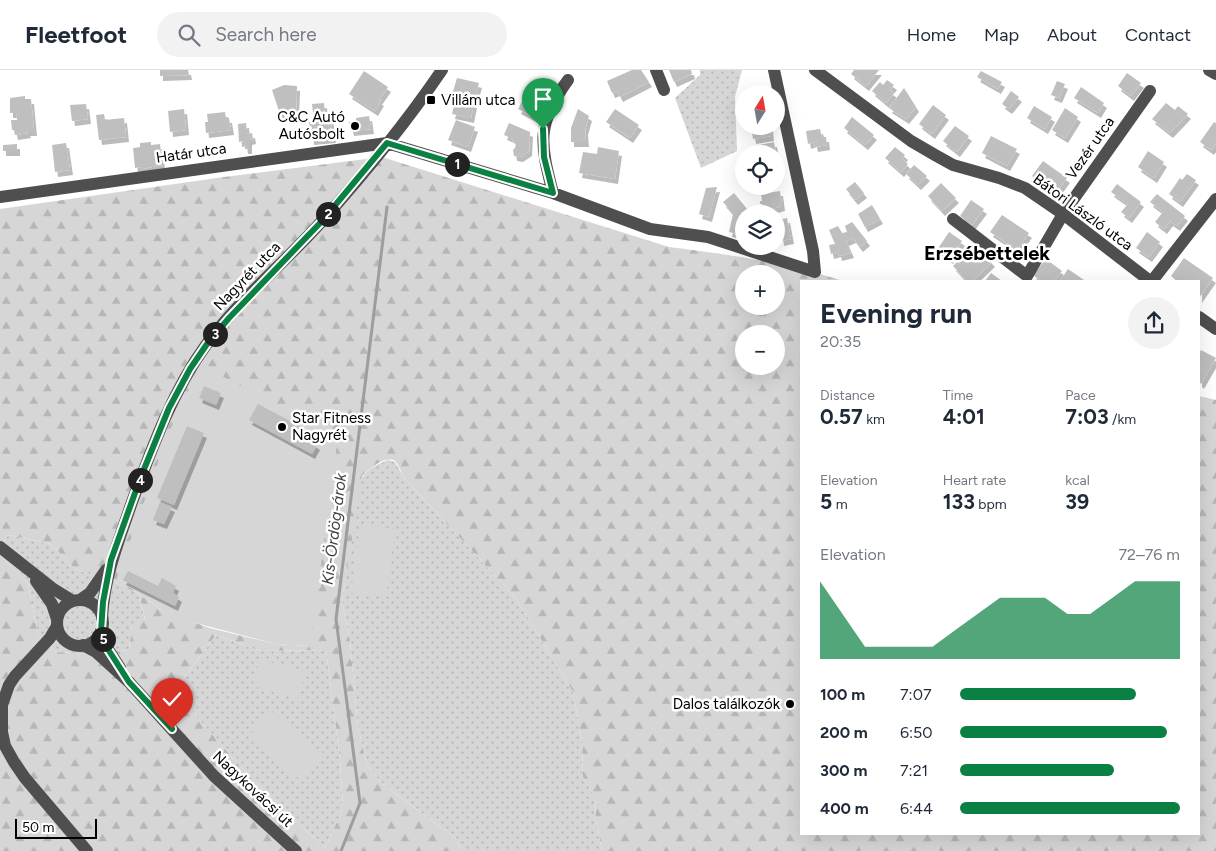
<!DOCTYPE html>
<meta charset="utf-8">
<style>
body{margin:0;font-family:Figtree,sans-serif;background:#f2f2f3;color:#1f2937;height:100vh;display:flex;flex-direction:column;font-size:19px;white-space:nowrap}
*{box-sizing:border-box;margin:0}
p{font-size:16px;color:#747a83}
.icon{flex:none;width:28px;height:28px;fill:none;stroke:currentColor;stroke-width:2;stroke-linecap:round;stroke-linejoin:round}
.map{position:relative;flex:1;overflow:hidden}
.details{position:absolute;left:800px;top:210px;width:400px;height:555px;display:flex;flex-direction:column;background:#fff;border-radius:0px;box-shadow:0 5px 20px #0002}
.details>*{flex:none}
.needle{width:32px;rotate:11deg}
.fabs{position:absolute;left:735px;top:15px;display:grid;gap:10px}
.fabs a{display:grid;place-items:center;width:50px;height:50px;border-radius:50%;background:#fff;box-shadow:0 5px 20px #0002;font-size:25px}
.scale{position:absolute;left:15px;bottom:12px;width:82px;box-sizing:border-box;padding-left:5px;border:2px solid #000;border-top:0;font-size:14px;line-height:18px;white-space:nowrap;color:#000;-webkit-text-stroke:4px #fff;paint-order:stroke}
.pin{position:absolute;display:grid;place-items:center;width:42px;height:42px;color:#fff;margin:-51px -21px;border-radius:50% 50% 50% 0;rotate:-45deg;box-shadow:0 0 5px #0007}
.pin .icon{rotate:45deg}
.km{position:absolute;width:25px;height:25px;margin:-12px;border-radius:50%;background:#222;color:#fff;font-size:14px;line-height:25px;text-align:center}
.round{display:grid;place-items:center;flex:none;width:52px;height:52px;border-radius:26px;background:#f2f2f3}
.overview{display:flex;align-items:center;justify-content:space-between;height:85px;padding:0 20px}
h1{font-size:28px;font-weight:700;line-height:38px}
.metrics{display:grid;grid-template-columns:repeat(3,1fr);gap:8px;height:85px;padding:5px 20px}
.metrics div{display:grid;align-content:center}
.metrics b{font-size:21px;font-weight:700}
.metrics small{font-size:14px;font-weight:400}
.metrics p{font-size:14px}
.chart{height:140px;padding:10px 20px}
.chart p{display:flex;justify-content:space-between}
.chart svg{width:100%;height:90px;margin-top:5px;fill:#0b8043;opacity:.7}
ul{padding:0 20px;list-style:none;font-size:16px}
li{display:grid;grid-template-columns:80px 60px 1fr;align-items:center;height:38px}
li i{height:12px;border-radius:6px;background:#0b8043}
header{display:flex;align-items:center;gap:30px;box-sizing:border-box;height:70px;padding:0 25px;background:#fff;border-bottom:1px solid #e0e1e3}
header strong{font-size:24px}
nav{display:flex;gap:28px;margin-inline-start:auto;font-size:18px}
.search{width:350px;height:45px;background:#f2f2f3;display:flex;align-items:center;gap:12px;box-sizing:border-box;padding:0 18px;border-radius:28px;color:#747a83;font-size:19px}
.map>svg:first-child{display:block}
</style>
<header>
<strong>Fleetfoot</strong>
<div class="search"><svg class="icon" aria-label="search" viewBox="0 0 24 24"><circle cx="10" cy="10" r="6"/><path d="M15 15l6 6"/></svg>Search here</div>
<nav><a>Home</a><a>Map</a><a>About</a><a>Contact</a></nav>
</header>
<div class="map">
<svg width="1216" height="781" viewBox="0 0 1216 781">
<defs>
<pattern id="grass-dots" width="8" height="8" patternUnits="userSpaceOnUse" patternTransform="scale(1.25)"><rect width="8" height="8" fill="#d6d6d6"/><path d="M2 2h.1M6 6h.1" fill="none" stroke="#b6b6b6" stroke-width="1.8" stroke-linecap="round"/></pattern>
<pattern id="forest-firs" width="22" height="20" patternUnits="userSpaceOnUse" patternTransform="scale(1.25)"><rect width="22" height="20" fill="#d6d6d6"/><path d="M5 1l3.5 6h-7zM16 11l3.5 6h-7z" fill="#b6b6b6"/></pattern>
<filter id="shadow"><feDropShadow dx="3" dy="5" stdDeviation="0" flood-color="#0004"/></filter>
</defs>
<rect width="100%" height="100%" fill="#fff"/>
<path fill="url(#grass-dots)" d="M700 0H742L735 27 737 81 701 98 675 28 700 5Z
M388 390 395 392 405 409 516 528 573 622 582 671 583 707 595 727 596 750 602 781H463L455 768 379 711 367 695 358 657 350 571 342 531 360 412C365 399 376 395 388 390Z
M8 465 51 474 75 499 117 513 139 524 145 550 132 554 129 580 94 584 56 582 38 565 28 514 0 485V479Z
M216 565 261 581 326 580 340 690 343 739 325 778 247 704 174 621Z"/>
<path fill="url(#forest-firs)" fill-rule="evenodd" d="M382 87 669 177C726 184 789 193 843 211H801V764H1199V326L1216 330V781H602L596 750 595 727 583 707 582 671 573 622 516 528 405 409C402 404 399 395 395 391 385 385 368 400 362 406L342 531 350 571 358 657 367 695 379 711 455 768 463 781H0V485L28 514 38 565 56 582 94 584 129 580 132 554 145 549 139 524 117 513 75 499 51 474 8 465 0 479V139L224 107ZM744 204H776V236H744ZM744 264H776V296H744ZM117 508 310 576 276 574 210 558 164 542ZM216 565 261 581 326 580 340 690 343 739 325 778 247 704 174 621Z"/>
<path fill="#d6d6d6" d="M201 295 338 367 310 576 276 574 180 549 164 542 117 508 169 362Z
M360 454 395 459 386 527 351 523Z
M260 589 306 602 298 629 252 616Z
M270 640 325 685 303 712 248 668Z"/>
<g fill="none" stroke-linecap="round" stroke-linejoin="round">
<path stroke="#9d9d9d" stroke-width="3" d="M341 781 360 733 336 549 387 137"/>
</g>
<path fill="#bfbfbf" filter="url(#shadow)" d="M160 0H188L189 5 160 6Z
M632 0H641L649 12 620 27 617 21 612 23 607 11Z
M669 0H691L692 4 674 12Z
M854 0H879L866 16 851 4Z
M364 1 388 17 379 30 381 31 375 41 349 24Z
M981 1 1002 12 998 19 977 7Z
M1127 3 1141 13 1131 26 1118 16Z
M457 8 479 13 474 31 452 25Z
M887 10 894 15 890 20 894 23 886 33 872 21 880 12 883 15Z
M533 11 550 20 535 48 518 39Z
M1057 11 1065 14 1059 28 1051 25Z
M284 15 297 16 296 41 289 46 280 44 272 20Z
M1081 17 1104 33 1098 43 1074 28Z
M904 18 916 37 906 49 889 38Z
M1011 21 1019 27 1009 39 1002 34Z
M25 26V29H31L34 61H27L28 63 15 65 14 60H12L11 50H17L16 43H10V28Z
M456 28 474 33 471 48 452 44Z
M324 33 325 44H330L333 68 311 70 309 52 314 51 312 34Z
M1166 33 1175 40 1178 36 1188 44 1170 63 1152 49Z
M86 34 88 49 72 51 70 35Z
M933 35 946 45 932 64 919 54Z
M1034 36 1052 47 1045 59 1027 48Z
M1065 38 1078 47 1065 68 1052 60Z
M184 39 186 60 170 62 168 41Z
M578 39 589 46 585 60 586 72H571V58Z
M615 39 639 55 630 68 606 52Z
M225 42 226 48H229L231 60 206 63 205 52H208L207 44Z
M104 44 105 50 124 48 126 67 99 70 96 45Z
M369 46 371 59 351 61 349 52 356 51V48Z
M852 47 874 65 865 75 844 58Z
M456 50 475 57 468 77 448 70Z
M1214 52 1216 53V73L1211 80 1200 72Z
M246 53 247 64 252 63 253 69 249 70V79H245L244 71 239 72 238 54Z
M509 53 530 62 529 81 520 87 514 86 513 80 515 78 516 74 511 68 504 65Z
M751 56H770L771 66 753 69Z
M955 56 969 66 957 82 943 71Z
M820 59 822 67H826L827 75 815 77 814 72 808 74 806 61Z
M991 66 1017 79 1007 96 982 83Z
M151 72V75L160 74 162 95 142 99 141 97 135 98 133 78 140 77V73Z
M774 72 776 84H756L755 76Z
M66 73 70 100 55 102 52 75Z
M17 74V81H3V75Z
M598 77 619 81 615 109 579 103 583 82 597 84Z
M895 77 905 85 902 89 908 94 901 102 885 88Z
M1148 81 1164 92 1154 108 1138 97Z
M1043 91 1067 108 1056 123 1032 106Z
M914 95 927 106 918 115 906 104Z
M1187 104 1196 110 1180 132 1169 124 1180 108 1182 110Z
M855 112 864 123 855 130 846 119Z
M941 113 956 128 942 141 928 126Z
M1117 114 1141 132 1129 148 1121 142 1128 134 1111 122Z
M717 117 709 147 699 144 706 118Z
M780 121 782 136 765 141 762 134H760V131H762L761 124Z
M734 123 748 140 747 144H744L742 165 729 162 733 144 723 132Z
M1157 124 1185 146 1177 156 1170 151 1164 159 1155 152 1163 142 1150 132Z
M971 130 984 139 972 155 960 146Z
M872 135 880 149 865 157 858 144Z
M1002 145 1029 163 1017 180 990 162Z
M787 148 791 169 781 171 780 162 776 163V150Z
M852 152 867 171 860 177 853 168 846 171 851 183 839 186 838 182 831 184 829 175 835 174 829 160 838 156 842 163 847 162 845 156Z
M949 162 962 171 950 189 937 180Z
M1147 162 1160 172 1149 187 1136 178Z
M975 174 992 192 972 211H967L953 196Z
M1184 188 1213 208 1199 228V211H1177L1171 206Z
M1046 189 1062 201 1054 211H1041L1033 205Z
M1068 199 1084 210 1083 211H1060Z
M991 203 1002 211H985Z
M1201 280 1216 288 1201 314 1199 312V283Z
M204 316 221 323 216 335 199 328Z
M258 334 315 364 311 371 317 375 312 384 249 350Z
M187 356 204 363 174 435 157 428Z
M160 432 172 437 164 454 153 450Z
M128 501 158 516 162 508 176 516 173 523 179 527 175 536 123 510Z"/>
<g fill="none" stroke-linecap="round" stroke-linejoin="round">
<path stroke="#4f4f4f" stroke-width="12" d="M656 0 664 20
M815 0 911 71 935 85 953 95 999 108 1025 118 1063 144 1150 211
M1209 0 1216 4
M553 123C540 73 536 54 568 10
M0 127 387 73 553 123 650 159 708 167 815 202 813 181 774 0
M953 149 1027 206 1063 144 1150 21
M1152 211 1216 129
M1199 247 1216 259
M0 477 52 518 73 531
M36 511 52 534 57 549
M80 530 90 523 106 500
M57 553a23 23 0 1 1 46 0a23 23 0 1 1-46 0Z
M102 548C104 507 119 470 132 432 152 378 172 322 206 275 239 229 285 193 322 151 365 103 406 53 442 0
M57 556 50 568 15 606 9 615 2 635V662L5 676 14 692 25 708 87 781
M101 561 104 573 120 598
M83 575 96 582 129 612 214 706 296 781"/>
</g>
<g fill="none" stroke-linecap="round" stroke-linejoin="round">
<g stroke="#fff" stroke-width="10">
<path id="route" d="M172 659 129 612 104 573 101 561 103 532 111 490 140 409 169 338 190 299 207 274 229 248 322 151 387 73 553 123 544 87 543 59"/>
</g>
<use href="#route" stroke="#0b8043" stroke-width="6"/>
</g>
<g fill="#000" stroke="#fff" stroke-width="2">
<rect x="426" y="25" width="10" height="10" rx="2.5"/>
<circle cx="355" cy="56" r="5"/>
<circle cx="282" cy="357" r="5"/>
<circle cx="790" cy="634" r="5"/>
</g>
<g text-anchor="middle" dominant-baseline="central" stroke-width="5" stroke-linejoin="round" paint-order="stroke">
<g font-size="15" fill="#000" stroke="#fff" text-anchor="start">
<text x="441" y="30">Villám utca</text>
<text x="345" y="47" text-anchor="end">C&amp;C Autó<tspan x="345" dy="17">Autósbolt</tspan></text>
<text x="292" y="348">Star Fitness<tspan x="292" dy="17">Nagyrét</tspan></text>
<text x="780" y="634" text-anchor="end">Dalos találkozók</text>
</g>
<g font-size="15" fill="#000" stroke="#fff">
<text transform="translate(1090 78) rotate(-55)">Vezér utca</text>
<text transform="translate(191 83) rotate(-8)">Határ utca</text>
<text transform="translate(1083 142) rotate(36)">Bátori László utca</text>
<text transform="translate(247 206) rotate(-46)">Nagyrét utca</text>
<text transform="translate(253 719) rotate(43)">Nagykovácsi út</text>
</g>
<g font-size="16" font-style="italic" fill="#3e3e3e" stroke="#fff">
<text transform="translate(334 459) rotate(-83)">Kis-Ördög-árok</text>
</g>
<g font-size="20" font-weight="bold" fill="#000" stroke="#fff">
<text x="987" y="183">Erzsébettelek</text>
</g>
</g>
</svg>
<div class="fabs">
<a><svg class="needle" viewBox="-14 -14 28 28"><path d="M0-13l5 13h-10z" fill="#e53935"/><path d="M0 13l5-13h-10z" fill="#747a83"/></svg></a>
<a><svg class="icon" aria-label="locate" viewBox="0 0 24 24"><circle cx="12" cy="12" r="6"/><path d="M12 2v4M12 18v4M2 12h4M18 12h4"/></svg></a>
<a><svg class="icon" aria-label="layers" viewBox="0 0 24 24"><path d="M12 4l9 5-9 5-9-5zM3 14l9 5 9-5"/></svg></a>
<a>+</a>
<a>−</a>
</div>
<div class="scale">50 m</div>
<div class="pin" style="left:543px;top:59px;background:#1e9e55"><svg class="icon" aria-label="arrive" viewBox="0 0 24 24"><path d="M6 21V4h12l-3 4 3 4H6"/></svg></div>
<div class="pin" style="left:172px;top:659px;background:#d93025"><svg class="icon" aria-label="check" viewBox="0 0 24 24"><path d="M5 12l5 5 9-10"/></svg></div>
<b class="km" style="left:457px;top:94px">1</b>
<b class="km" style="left:328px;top:144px">2</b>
<b class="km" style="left:215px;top:264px">3</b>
<b class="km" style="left:140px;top:410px">4</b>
<b class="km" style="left:103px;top:569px">5</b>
<section class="details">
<div class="overview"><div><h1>Evening run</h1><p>20:35</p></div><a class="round"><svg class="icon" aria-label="share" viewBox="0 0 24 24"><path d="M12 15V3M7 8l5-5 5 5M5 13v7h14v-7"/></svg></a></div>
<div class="metrics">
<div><p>Distance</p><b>0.57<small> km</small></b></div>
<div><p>Time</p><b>4:01</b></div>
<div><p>Pace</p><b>7:03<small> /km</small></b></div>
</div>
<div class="metrics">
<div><p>Elevation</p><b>5<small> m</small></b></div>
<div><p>Heart rate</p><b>133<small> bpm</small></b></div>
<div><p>kcal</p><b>39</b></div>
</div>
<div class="chart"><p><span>Elevation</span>72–76 m</p>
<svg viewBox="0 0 160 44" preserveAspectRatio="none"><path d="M0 44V6L10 22L20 38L30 38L40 38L50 38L60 30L70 22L80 14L90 14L100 14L110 22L120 22L130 14L140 6L150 6L160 6V44z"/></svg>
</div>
<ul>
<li><b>100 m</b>7:07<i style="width:80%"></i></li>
<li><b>200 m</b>6:50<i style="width:94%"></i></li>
<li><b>300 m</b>7:21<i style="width:70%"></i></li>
<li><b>400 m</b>6:44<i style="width:100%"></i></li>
</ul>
</section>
</div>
